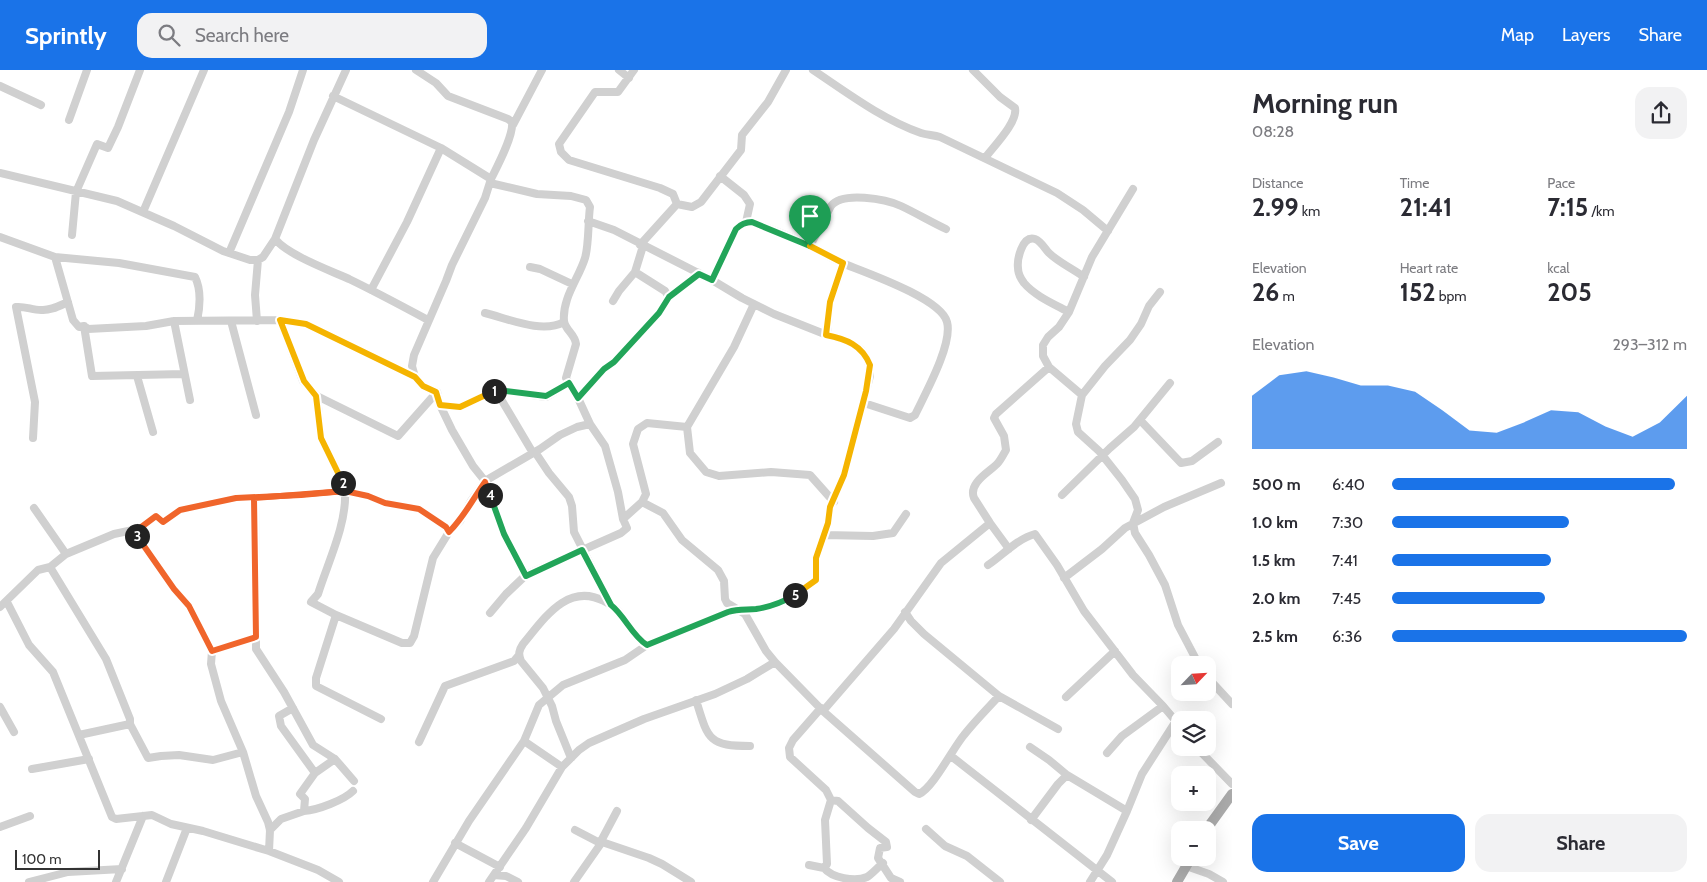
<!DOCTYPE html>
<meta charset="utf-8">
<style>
body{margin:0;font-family:Cabin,sans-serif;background:#f2f2f3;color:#2b2b33;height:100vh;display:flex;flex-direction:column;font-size:19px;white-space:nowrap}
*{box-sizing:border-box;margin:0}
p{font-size:16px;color:#7c7c81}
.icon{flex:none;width:28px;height:28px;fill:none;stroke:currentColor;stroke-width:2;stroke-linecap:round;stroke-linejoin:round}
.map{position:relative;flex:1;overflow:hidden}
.sheet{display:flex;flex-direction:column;background:#fff;width:475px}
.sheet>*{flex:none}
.needle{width:32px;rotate:65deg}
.controls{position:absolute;left:1171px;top:586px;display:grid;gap:10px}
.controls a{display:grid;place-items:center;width:45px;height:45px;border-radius:10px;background:#fff;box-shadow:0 5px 20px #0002;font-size:25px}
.scale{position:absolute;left:15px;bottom:12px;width:85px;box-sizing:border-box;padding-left:5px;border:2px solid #333;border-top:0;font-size:14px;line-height:18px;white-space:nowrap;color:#333;-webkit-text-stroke:4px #fff;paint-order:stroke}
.pin{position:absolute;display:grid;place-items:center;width:42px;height:42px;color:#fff;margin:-51px -21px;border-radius:50% 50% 50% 0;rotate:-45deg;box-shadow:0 0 5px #0007}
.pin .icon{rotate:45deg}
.km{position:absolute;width:25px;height:25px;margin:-12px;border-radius:50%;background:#222;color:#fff;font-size:14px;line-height:25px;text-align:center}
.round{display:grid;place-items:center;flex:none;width:52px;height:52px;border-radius:15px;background:#f2f2f3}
.overview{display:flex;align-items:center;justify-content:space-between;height:85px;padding:0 20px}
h1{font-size:28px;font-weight:800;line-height:38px}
.stats{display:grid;grid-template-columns:repeat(3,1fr);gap:8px;height:85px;padding:5px 20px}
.stats div{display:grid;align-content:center}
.stats b{font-size:25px;font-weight:800}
.stats small{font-size:14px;font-weight:400}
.stats p{font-size:14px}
.chart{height:140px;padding:10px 20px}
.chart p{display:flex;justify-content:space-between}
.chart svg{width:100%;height:90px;margin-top:5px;fill:#1a73e8;opacity:.7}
.primary-button{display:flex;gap:10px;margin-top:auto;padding:10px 20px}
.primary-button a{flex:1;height:58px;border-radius:15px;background:#1a73e8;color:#fff;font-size:20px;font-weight:800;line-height:58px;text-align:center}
.primary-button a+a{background:#f2f2f3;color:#2b2b33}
ul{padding:0 20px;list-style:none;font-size:16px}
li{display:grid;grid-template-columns:80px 60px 1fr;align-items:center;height:38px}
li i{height:12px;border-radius:6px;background:#1a73e8}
header{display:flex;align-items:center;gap:30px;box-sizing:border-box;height:70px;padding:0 25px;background:#1a73e8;color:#fff}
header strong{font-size:24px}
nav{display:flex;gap:28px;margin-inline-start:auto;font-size:18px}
.search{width:350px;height:45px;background:#f2f2f3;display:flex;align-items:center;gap:12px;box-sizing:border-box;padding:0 18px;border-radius:15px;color:#7c7c81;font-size:19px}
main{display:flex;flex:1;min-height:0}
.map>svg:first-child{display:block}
</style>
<header>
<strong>Sprintly</strong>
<div class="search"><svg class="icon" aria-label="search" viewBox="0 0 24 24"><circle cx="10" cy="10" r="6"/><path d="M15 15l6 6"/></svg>Search here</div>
<nav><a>Map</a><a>Layers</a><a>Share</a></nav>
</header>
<main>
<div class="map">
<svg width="1232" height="812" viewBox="0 0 1232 812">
<rect width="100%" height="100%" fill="#fff"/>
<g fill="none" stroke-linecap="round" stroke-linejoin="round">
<path stroke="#d0d0d0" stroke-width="8" d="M346 0 314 70 275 169C288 185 329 200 349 209 376 222 402 236 428 250
M416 0 436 13 448 26 508 49 512 52C514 65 497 97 491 109
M619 0 629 8
M634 0 618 22H595L559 74 561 82 569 90 660 118 673 124 677 134 640 175
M813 0C846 22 883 50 921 63 927 65 934 65 940 67L1057 123 1083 140 1108 161
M973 0 1000 27 1015 38C1018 52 994 76 985 88
M0 16 41 35
M333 26 441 78 491 109 485 128 452 195 446 211 414 285 412 296 415 307 423 316 437 322 440 335 452 360 473 396 485 411 504 464 526 505
M69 50 87 0
M513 55 542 0
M0 103 117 131 174 156 223 181 250 190H258L263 187 275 169
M720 106 744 125 750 134 746 152
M490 113 537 124 571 126 586 130 590 137C588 151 589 175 585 188 579 208 562 228 564 251 565 260 575 264 576 274L566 308 578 328 590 354
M1133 119 1092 187 1069 242 1059 257 1048 267 1043 275V286L1049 297 1082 325 1076 354 1078 362 1099 381 1122 410 1135 429 1138 440 1133 453 1135 463 1149 485 1165 515 1178 555 1199 595
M677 134 692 137 701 132 741 80 742 65 768 32 786 0
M143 142 204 0
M588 151 614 160 712 210 742 228 774 244 827 265
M72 165 76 122 97 74 108 78 118 57 140 0
M0 167 55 187 119 193 195 207C202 221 200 237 197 251
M810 176 831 136C842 121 886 129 901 136 916 143 931 152 946 159
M229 183 289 42 303 0
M55 187 73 250 79 257 84 256 88 259 146 256 174 251 280 250 306 254 415 307
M530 197 540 199 572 214
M635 202 643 176
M712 210 736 159 746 152H752C771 159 790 166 808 175 820 181 831 188 842 193 864 202 941 228 947 252 953 274 925 324 915 345L910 348 864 333
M371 220 407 152 441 78
M613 231 619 221 635 202 665 221 669 227
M754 234 734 277 687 357 690 383 706 402 719 406 771 402 810 405 834 432
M1069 242C1054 234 1035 226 1024 213 1021 209 1018 203 1018 198 1017 190 1022 165 1035 169 1041 171 1045 179 1049 183 1058 192 1073 199 1084 207
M485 243C509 249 542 264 564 252
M280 250 303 311 317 326 398 366 437 322
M174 251 190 330
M231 251 256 345
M257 251 255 225 258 190
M84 256 92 306 184 304
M137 306 153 362
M497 320 498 324 533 383 535 382 549 403 569 427 572 436 574 462 611 535
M1082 325 1105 296 1130 270 1141 254 1149 236 1160 222
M578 328 604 299 614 292 659 243 669 227 699 203
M440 335 460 337 497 320 546 327 569 313
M1140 350 1181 393 1192 391 1218 372
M33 368 35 332 16 237C25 236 32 240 41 240 50 241 59 236 68 232
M1062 425 1110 378 1134 357 1170 313
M255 428 345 421 335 395 321 368 317 326
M642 432 646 424 633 374 638 359 647 353 687 357
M133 460 140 457 156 446 163 452 180 440 236 428H255L256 579 284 622 313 675 335 689 354 711
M449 462 433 488 414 566 410 573H402L336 545 311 532 318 524C328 492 347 454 345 421L368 426 385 433 419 439 446 457 449 462 460 451 471 431 485 411 540 379 560 365 577 357 590 354 605 376 618 422 623 449 642 432 663 443 682 470 718 500 724 511 725 529 727 533 745 544 766 581 775 592 823 641 915 722 919 724C933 718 953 678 964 665 975 651 987 639 999 626
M824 465 873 466 893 463 906 444
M1009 479 990 453 974 428C968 413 989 402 997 394 1001 390 1003 385 1006 380L1004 366 994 348 996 344 1049 297
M66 484 114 464 133 460 174 519 189 536 212 581 211 594 221 631 243 682 256 726 268 752 270 760 269 781
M988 495C1003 485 1017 469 1035 464L1057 495 1084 541 1133 605 1163 636 1180 656
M50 497 106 589 130 649V654L148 688 161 686 179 685 213 690 243 682
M1064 508 1102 479 1125 458 1164 437 1221 413
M7 532 29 575 53 602 112 747 116 749 152 745 171 754 203 761 269 781 318 800 339 812
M0 537 38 500 50 497 66 484 34 438
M905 542 911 551 924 564 999 626 1058 659
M490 543 506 524 526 505 621 463 627 458 623 449
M336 545 316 608V616L381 649
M212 581 256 567
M1208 608 1232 634
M1066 627 1115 581
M696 630C708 669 708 676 750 676
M0 637 14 662
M293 638 279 646 281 656 315 703
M821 638 793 670 789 678 790 687 826 720 831 730 838 731 868 758 886 772 887 777 880 778 878 788 891 808 900 812
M823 641 894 559 941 493 990 453
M79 665 130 654
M524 671 562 697
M419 672 445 616 514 591 519 585
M1030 677 1049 690 1067 705
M1197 678 1232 714
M1107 683 1122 666 1163 636
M951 686 1112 812
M571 688 556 651 552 636 543 618 521 591C518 584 519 580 523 574 544 549 567 512 604 531 609 534 615 537 619 542 628 553 635 568 647 575L728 542C737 539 746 540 755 539 779 536 797 523 816 510V488L828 453 830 437 844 405 870 306C871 278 850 270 827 265L830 232 843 193
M32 699 89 689
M304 741C318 740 344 730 353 721
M1031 750 1058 714 1067 705 1127 741
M0 757 30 746
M926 759 945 776 967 786 1000 812
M270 760 281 749 304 741 305 729 300 724 315 703 335 689
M575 760 600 773 617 741
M455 773 500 797
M809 795 824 798 827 794 825 750 831 730
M1186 796 1209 804 1223 812
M824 798C832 808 855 812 867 807 872 804 878 797 883 793
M494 805 506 806 518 812
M29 812 68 802 122 799
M116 812 143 746
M166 812 187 758
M433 812 469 751 524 671 539 635 563 615 625 590 647 575
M489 812 526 758 562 697 579 680 589 673 644 649 715 624 747 609 775 592
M574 812 602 772 649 788 662 794 691 812
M1090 812 1107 785 1127 741 1142 704 1176 651"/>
<path stroke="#ababab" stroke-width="10" d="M1206 760 1232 724
M1177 812 1191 788"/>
</g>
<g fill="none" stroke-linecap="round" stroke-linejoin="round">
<g stroke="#fff" stroke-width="10">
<path id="split-1" d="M494 321 497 320 546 326 569 313 578 328 604 299 614 292 659 243 669 227 699 204 712 210 736 159C741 154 745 152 752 152L810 176"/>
</g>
<g stroke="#fff" stroke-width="10">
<path id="split-2" d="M343 413 321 368 316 326 304 311 280 250 306 254 415 307 423 316 436 322 440 335 460 337 494 321"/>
</g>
<g stroke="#fff" stroke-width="10">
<path id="split-3" d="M137 466 174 519 189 536 212 581 256 567 254 428 345 421 343 413"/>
</g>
<g stroke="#fff" stroke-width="10">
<path id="split-4" d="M137 466 133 460 140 458 156 446 163 452 180 440 236 428 301 425 345 421 368 426 385 433 419 439 446 457 449 462C464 447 473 429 485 412L490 425"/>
</g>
<g stroke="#fff" stroke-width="10">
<path id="split-5" d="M490 425 504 464 526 506 582 480 611 535C625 546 632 566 647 575L728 542C738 539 747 540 756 539 770 537 783 532 795 525"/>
</g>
<g stroke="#fff" stroke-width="10">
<path id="split-6" d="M795 525 816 510V488L828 453 830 437 844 405 866 321 870 295C862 275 846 269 826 265L830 232 843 193 810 176"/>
</g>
<use href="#split-1" stroke="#22a559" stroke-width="6"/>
<use href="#split-2" stroke="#f5b400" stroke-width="6"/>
<use href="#split-3" stroke="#f0652b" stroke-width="6"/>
<use href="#split-4" stroke="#f0652b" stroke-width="6"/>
<use href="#split-5" stroke="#22a559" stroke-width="6"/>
<use href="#split-6" stroke="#f5b400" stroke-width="6"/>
</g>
</svg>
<div class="controls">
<a><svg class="needle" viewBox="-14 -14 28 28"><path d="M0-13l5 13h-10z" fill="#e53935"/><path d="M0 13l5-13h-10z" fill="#7c7c81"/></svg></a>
<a><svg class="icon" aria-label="layers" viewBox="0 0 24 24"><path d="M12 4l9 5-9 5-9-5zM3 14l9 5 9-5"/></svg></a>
<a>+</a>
<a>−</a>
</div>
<div class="scale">100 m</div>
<div class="pin" style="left:810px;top:176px;background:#1e9e55"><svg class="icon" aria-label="arrive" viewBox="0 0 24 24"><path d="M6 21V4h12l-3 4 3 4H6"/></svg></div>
<b class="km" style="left:494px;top:321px">1</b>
<b class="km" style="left:343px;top:413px">2</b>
<b class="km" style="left:137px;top:466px">3</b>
<b class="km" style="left:490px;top:425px">4</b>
<b class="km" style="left:795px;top:525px">5</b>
</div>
<section class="sheet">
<div class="overview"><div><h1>Morning run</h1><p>08:28</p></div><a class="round"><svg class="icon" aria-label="share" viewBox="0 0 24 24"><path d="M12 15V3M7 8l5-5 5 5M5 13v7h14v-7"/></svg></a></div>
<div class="stats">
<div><p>Distance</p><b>2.99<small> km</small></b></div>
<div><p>Time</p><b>21:41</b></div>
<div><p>Pace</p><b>7:15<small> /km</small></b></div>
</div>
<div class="stats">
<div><p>Elevation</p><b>26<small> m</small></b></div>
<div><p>Heart rate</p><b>152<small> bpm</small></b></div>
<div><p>kcal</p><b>205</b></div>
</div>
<div class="chart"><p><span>Elevation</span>293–312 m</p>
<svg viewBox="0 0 160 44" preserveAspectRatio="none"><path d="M0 44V18L10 8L20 6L30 9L40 13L50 13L60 16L70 25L80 35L90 36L100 31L110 25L120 26L130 33L140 38L150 31L160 18V44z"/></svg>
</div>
<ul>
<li><b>500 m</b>6:40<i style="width:96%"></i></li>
<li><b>1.0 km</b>7:30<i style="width:60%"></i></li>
<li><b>1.5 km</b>7:41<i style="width:54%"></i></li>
<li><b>2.0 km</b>7:45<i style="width:52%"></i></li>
<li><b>2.5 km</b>6:36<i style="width:100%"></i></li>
</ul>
<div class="primary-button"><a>Save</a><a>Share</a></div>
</section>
</main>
